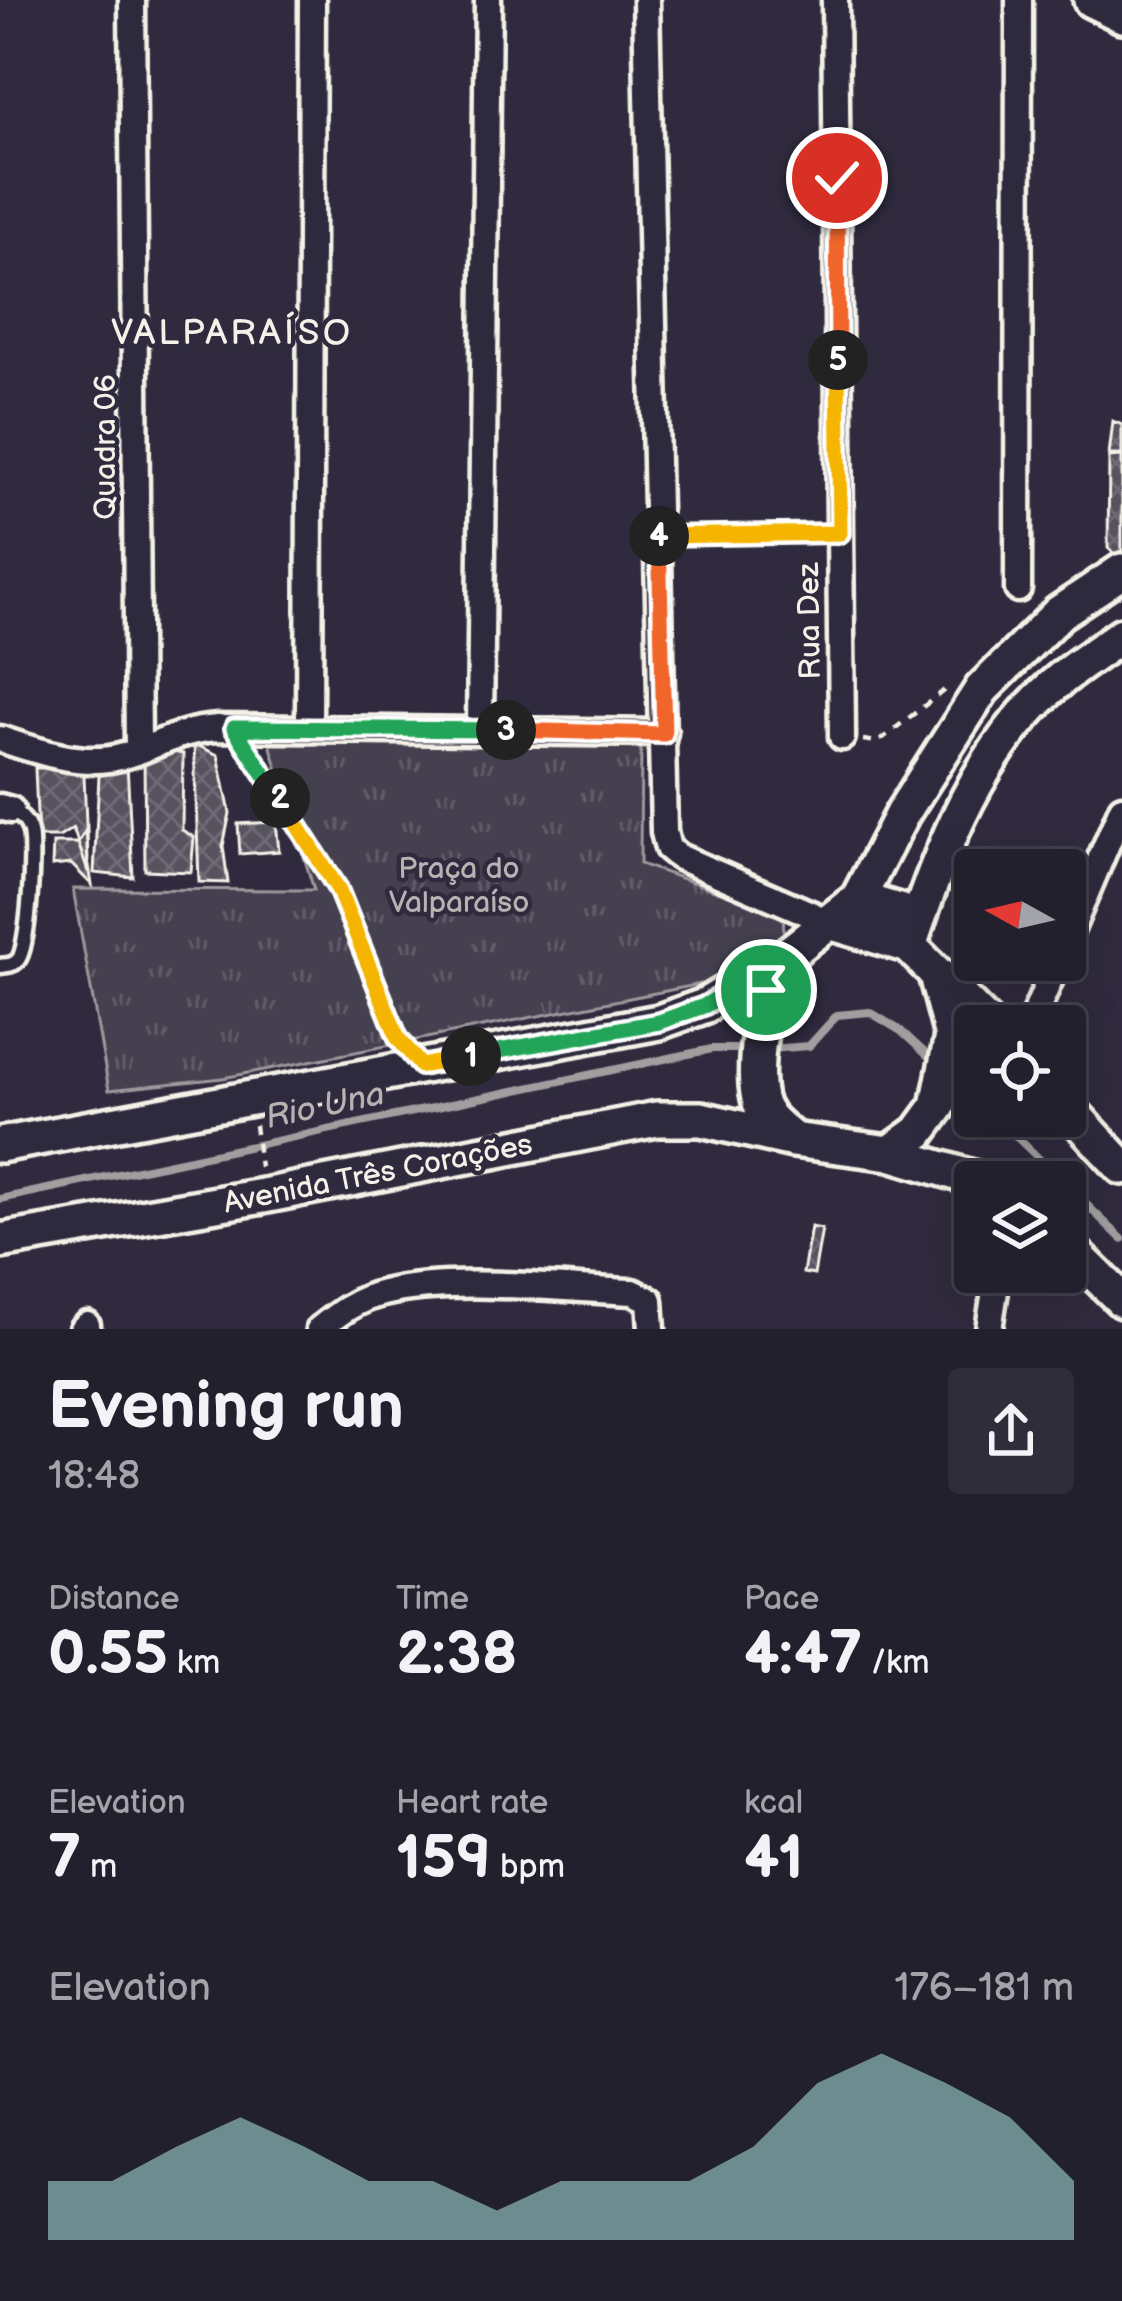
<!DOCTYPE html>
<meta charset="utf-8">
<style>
body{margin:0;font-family:"Balsamiq Sans",sans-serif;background:#2f2d3a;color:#f1f3f6;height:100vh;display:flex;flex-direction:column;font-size:45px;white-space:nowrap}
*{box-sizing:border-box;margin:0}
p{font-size:39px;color:#a3a3aa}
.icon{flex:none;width:66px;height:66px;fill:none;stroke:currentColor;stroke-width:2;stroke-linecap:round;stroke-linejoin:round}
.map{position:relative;height:1329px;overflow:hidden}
.panel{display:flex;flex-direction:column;background:#23202e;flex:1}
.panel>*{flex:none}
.needle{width:78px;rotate:278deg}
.buttons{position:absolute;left:954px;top:849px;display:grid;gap:24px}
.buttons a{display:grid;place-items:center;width:132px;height:132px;border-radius:12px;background:#23202e;box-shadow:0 12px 48px #0002,0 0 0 3px #403e4a;font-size:60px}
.pin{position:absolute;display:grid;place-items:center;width:102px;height:102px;color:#fff;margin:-51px;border:6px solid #fff;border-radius:50%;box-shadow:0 3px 12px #0007}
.km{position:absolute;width:60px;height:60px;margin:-30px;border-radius:50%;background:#222;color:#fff;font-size:33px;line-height:60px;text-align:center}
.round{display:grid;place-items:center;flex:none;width:126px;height:126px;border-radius:12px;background:#2f2d3a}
.headline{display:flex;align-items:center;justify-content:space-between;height:204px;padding:0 48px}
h1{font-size:66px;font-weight:800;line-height:90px}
.metrics{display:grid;grid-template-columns:repeat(3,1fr);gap:18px;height:204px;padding:12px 48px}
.metrics div{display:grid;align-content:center}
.metrics b{font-size:60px;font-weight:800}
.metrics small{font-size:33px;font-weight:400}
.metrics p{font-size:33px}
.chart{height:336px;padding:24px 48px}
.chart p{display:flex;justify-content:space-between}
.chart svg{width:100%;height:216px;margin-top:12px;fill:#8bbbb9;opacity:.7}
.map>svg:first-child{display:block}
</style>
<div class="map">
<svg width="1122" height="1329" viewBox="0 0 1122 1329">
<defs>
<pattern id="park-tufts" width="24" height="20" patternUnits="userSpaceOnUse" patternTransform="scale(3)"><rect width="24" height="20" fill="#454050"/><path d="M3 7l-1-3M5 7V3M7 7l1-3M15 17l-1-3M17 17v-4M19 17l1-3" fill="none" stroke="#605c69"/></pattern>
<pattern id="building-cross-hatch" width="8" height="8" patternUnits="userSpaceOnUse" patternTransform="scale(3)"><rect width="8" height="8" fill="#56525f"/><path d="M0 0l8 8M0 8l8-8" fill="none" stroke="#6f6b76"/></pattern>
</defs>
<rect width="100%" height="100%" fill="#2f2a3d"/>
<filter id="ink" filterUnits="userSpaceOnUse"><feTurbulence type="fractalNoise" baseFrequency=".00833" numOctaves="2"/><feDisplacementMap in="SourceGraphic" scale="24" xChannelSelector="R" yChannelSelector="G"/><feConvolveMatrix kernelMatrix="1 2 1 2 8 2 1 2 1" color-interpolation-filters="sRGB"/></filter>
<g filter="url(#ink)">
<path fill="url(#park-tufts)" stroke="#9c989c" stroke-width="3" d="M270 744 641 745 640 864 783 914 784 933 711 982 223 1078 109 1090 73 889 314 890Z"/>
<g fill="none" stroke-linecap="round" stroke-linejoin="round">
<path stroke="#a19ea0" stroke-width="8" d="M769 1049 809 1046 837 1015 870 1012 901 1031 938 1065
M953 1079 975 1097
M995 1116 1063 1182
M1065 1184 1122 1239
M0 1199 712 1049H748"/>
</g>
<path fill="url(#building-cross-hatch)" stroke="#f4f1e8" stroke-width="3" d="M1113 421 1122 425V455H1109Z
M1122 456V552L1117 556 1108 548 1109 457Z
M194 744 218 755 230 813 223 846 228 883 199 882Z
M160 749 183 754 182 830 194 837 191 872 145 870 144 756Z
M127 764 133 877 94 873 99 776Z
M35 768H62L84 775 88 872 73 828 59 837H38Z
M276 822 279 851 240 854 238 824Z
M87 828 88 859 92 885 71 864 52 866 53 843H78Z
M811 1227 822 1229 814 1275 803 1273Z"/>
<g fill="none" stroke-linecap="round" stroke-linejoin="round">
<g stroke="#f4f1e8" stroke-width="21">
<path id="lane" d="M0 966C7 965 12 966 18 960 29 947 34 850 30 832 27 821 21 816 11 810"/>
</g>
<g stroke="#f4f1e8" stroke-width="33">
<path id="street" d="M132 0 138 749
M646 0 664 832 668 848 679 857 829 922
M835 0 842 737
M1018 589 1019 0
M309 728 312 0
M480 730 488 0
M0 739C36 751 81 767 120 757 158 747 174 731 218 728L664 733
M0 807 11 810
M1065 943 1122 808
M1030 1026 1058 960
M82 1329 87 1325
M319 1329C339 1313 357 1299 383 1293 449 1276 562 1289 633 1292L650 1300 652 1329
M989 1329 998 1272"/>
</g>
<g stroke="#f4f1e8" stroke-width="42">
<path id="secondary" d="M1091 0 1122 15
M858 899 919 917
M829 922 909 946 989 1026
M909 946C942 848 979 746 1062 678 1081 663 1102 649 1122 635
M778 962C765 993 745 1084 765 1113 772 1123 784 1132 793 1140
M1065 1105 1122 1167
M0 1145 659 1022 704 1006 778 962 858 899 902 814 982 689 1059 613 1122 571
M890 1153 919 1132 938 1106 952 1036 936 975
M0 1241 263 1196 657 1119H701L793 1140 890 1153 986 1182
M1065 1244 1122 1300"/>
</g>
<path stroke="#f4f1e8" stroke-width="4.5" stroke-dasharray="9 9" stroke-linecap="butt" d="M683 535 816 533
M863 740 878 742 947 688
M250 751 338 889 402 1043
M255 1125 260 1167"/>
<use href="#lane" stroke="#2f2a3d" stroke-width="12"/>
<use href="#street" stroke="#2f2a3d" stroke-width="24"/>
<use href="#secondary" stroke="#2f2a3d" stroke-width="33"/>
</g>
</g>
<g fill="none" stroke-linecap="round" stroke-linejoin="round" filter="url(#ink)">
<g stroke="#fff" stroke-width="24">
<path id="split-1" d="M471 1056 659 1022 704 1006 778 962 766 990"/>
</g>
<g stroke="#fff" stroke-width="24">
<path id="split-2" d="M280 798 338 889 398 1038 421 1066 471 1056"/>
</g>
<g stroke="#fff" stroke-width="24">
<path id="split-3" d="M280 798 234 728 506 730"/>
</g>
<g stroke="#fff" stroke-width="24">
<path id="split-4" d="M506 730 664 734 659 536"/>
</g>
<g stroke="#fff" stroke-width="24">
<path id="split-5" d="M659 536 840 533 838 360"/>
</g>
<g stroke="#fff" stroke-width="24">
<path id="split-6" d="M837 178 838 360"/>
</g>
<use href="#split-1" stroke="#22a559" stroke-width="15"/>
<use href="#split-2" stroke="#f5b400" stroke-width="15"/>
<use href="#split-3" stroke="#22a559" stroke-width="15"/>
<use href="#split-4" stroke="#f0652b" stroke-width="15"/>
<use href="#split-5" stroke="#f5b400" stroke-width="15"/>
<use href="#split-6" stroke="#f0652b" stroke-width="15"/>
</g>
<g text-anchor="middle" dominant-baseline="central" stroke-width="9" stroke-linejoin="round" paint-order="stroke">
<g font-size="30" fill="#f4f1e8" stroke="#2f2a3d">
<text transform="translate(106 447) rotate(-90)">Quadra 06</text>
<text transform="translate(810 621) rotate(-91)">Rua Dez</text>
<text transform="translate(378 1174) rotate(-11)">Avenida Três Corações</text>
</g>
<g font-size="30" fill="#b7b3b3" stroke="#2f2a3d">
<text x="459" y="869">Praça do<tspan x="459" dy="34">Valparaíso</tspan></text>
</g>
<g font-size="33" font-style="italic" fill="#b6b2b2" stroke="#2f2a3d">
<text transform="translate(325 1106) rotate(-12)">Rio Una</text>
</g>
<g font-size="36" letter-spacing="3" fill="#f4f1e8" stroke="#2f2a3d">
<text x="232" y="333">VALPARAÍSO</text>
</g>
</g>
</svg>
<div class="buttons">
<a><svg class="needle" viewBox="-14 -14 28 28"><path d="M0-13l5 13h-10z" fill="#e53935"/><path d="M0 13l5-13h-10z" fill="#a3a3aa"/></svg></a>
<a><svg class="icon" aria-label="locate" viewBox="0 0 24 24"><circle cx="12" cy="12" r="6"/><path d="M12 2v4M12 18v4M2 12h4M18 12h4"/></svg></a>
<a><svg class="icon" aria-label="layers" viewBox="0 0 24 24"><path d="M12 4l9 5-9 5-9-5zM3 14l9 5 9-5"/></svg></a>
</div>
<div class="pin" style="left:766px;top:990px;background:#1e9e55"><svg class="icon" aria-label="arrive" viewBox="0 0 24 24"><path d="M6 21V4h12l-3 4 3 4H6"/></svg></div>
<div class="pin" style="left:837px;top:178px;background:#d93025"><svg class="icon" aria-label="check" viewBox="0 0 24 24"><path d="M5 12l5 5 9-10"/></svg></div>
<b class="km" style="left:471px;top:1056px">1</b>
<b class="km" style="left:280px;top:798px">2</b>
<b class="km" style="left:506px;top:730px">3</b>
<b class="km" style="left:659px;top:536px">4</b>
<b class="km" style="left:838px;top:360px">5</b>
</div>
<section class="panel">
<div class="headline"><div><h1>Evening run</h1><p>18:48</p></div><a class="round"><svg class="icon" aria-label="share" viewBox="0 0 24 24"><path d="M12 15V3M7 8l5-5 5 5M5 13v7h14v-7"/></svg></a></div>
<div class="metrics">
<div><p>Distance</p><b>0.55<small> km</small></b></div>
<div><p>Time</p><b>2:38</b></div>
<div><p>Pace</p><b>4:47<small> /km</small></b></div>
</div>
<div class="metrics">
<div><p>Elevation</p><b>7<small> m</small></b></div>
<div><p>Heart rate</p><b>159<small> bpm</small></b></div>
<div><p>kcal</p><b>41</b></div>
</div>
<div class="chart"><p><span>Elevation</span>176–181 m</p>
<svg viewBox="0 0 160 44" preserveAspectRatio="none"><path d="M0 44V32L10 32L20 25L30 19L40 25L50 32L60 32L70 38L80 32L90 32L100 32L110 25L120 12L130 6L140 12L150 19L160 32V44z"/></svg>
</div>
</section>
